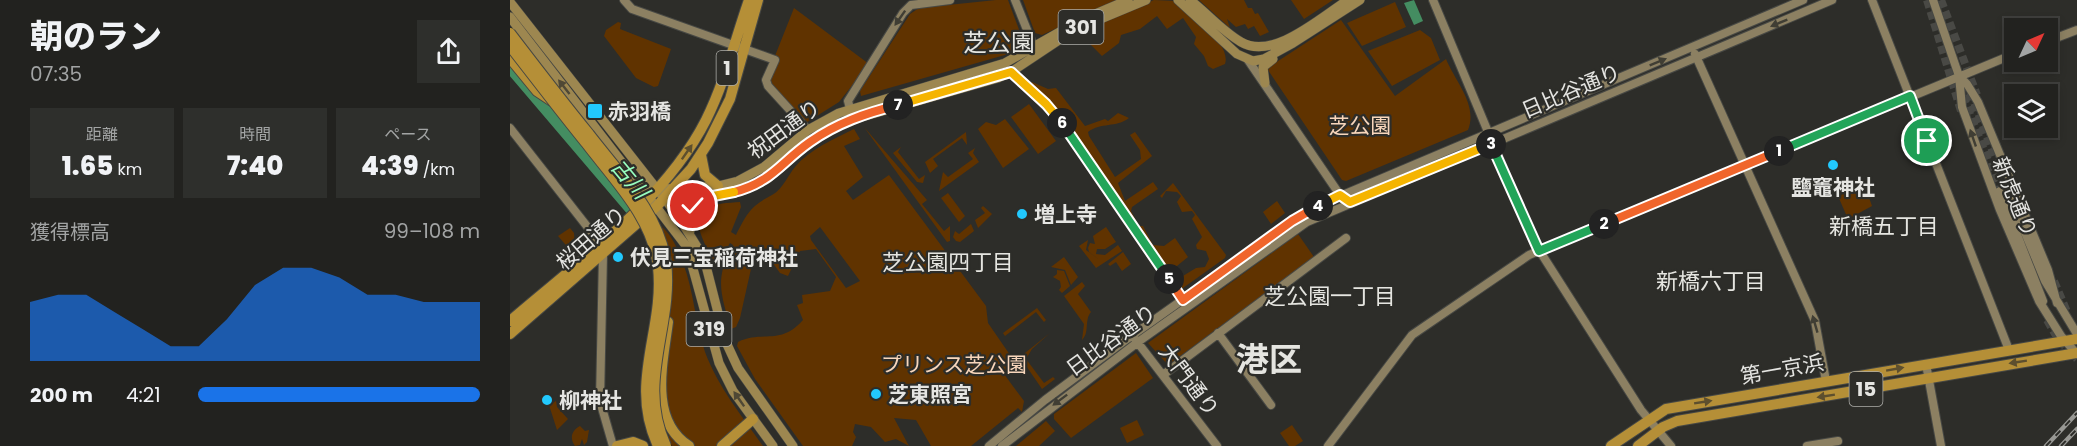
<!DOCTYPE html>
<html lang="ja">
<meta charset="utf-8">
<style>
body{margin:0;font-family:Poppins,"Noto Sans JP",sans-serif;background:#2e2f2c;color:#f1f3f6;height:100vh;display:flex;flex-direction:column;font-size:22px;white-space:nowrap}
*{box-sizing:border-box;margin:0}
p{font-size:20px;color:#a2a4a4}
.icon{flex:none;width:33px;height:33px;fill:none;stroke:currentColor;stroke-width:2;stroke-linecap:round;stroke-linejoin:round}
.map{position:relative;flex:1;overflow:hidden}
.sheet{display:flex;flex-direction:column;background:#22221f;width:510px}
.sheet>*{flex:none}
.needle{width:39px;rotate:46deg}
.fabs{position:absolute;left:1494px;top:18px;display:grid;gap:12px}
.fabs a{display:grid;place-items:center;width:54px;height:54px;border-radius:0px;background:#22221f;box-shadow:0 3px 9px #0003,0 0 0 2px #3f3f3d;font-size:30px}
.pin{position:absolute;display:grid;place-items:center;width:51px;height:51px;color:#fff;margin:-26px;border:3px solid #fff;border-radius:50%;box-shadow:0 2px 6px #0007}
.km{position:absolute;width:30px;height:30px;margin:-15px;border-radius:50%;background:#222;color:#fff;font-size:16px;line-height:30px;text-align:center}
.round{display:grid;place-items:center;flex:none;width:63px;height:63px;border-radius:0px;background:#2e2f2c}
.summary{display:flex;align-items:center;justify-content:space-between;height:102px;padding:0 30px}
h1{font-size:33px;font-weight:800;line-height:45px}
.metrics{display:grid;grid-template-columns:repeat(3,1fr);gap:9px;height:102px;padding:6px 30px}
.metrics div{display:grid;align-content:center;border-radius:0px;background:#2e2f2c;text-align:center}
.metrics b{font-size:26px;font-weight:800}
.metrics small{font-size:16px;font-weight:400}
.metrics p{font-size:16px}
.chart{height:168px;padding:12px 30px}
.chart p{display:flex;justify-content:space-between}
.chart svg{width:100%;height:108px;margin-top:6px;fill:#1a73e8;opacity:.7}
ul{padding:0 30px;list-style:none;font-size:20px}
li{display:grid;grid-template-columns:96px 72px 1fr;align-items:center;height:45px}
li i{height:15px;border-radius:8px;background:#1a73e8}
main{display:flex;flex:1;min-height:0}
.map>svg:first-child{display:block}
</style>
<main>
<section class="sheet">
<div class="summary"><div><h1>朝のラン</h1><p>07:35</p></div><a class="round"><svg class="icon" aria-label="share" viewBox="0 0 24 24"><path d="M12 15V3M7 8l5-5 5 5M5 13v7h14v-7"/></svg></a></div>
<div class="metrics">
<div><p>距離</p><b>1.65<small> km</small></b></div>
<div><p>時間</p><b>7:40</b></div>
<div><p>ペース</p><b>4:39<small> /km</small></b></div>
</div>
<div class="chart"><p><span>獲得標高</span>99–108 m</p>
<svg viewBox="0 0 160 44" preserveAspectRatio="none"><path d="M0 44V20L10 17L20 17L30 24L40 31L50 38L60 38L70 27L80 13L90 6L100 6L110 10L120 17L130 17L140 20L150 20L160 20V44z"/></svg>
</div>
<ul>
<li><b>200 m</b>4:21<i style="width:100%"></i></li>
</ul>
</section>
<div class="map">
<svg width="1567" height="446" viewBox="0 0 1567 446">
<rect width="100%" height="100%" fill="#2d2d29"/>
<path fill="#603300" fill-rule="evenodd" d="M486 0H498L514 43 512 50 351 96 350 91 400 14 409 8Z
M513 0H607L532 35 525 33Z
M644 0 666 1C680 14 722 44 715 64L703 69 698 66 694 56 684 44 686 37 673 18 657 29 647 16 630 29 611 35 609 43 592 56 576 40 566 44 562 34 570 30Z
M689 0H734L738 8H742L745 14 748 13 759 32 750 36 744 26 738 29 735 24 726 27 717 19 720 28Z
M781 0H823L794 19Z
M885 2 896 27 852 46 837 23Z
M284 8 359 64 329 102 294 124 261 91 257 76Z
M831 20 885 96 936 59C946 83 968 105 958 130L836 181 832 180 758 70 759 67Z
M108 22 111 23 110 29 161 49 148 86 144 87 126 78 94 36 96 30Z
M910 30 921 38 930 60 882 86 858 51Z
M522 82 538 89 546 88 575 126 595 119 598 121 608 113 619 118C606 128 591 122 578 132L579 136 605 177 631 159 630 150 620 135 625 132 642 156 608 183 615 201 643 182 648 189 622 207 621 211 629 226H633L643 245 654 246 665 238 678 257 662 270 668 279 686 268 695 267 699 259 696 251 687 249 686 245 692 237 682 219 685 215 682 211 672 212 667 202 671 196 667 192 656 191 652 198 650 196 663 183 716 255 715 258 673 288 670 287 548 113 520 85Z
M519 104 546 141 528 154 501 117Z
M495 119 519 149 493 168 468 129 476 122 486 125Z
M354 127 417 200 412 204 434 231 440 226V241L437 242Z
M344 129 350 139 334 146 353 177 336 191 343 200 379 175 476 306 478 323 507 365 494 374 514 401 512 412 508 408 461 446H421L406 420 384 418 399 446 386 439 375 442 361 427 345 424 343 432 346 437 342 446H293L245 379 227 346 228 342C253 330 270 346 293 320L287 305 293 303 292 295 320 291 326 277 306 249 290 251 278 276 270 273 252 248 245 251 230 318 226 327 221 329C211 294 204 279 223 245L220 243 207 266C200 255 178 218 193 209 203 203 219 203 230 202L231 207 221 232 226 235C237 213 241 206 262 195 273 189 278 175 285 167 300 149 324 139 344 129ZM310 227 350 281 336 288 301 240 300 236Z
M456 132 457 145 452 138 423 159 428 166 420 173 415 162Z
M391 147 388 152 409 179 415 175 413 183 407 182 383 153Z
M465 148 463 153 469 162 429 191 433 172 438 177 463 159 458 153Z
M1355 186 1362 206 1338 219 1328 196Z
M438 193 455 216 449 222 431 198Z
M767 201 775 213 761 224 753 212Z
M473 206 482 214 468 228 465 220 475 213 471 208Z
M461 224 464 231 450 242 446 241 443 237 445 231 449 234Z
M149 225C161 232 168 250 173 263 184 291 185 323 195 352 208 387 232 416 253 446H162L159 441 155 384 162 288 159 258Z
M596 227 606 242 595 249H587L586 254 595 255 608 245 612 251 586 268 569 246 578 240 576 250 591 261 579 252 578 248 580 243 585 244 583 236Z
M60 228 64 233 65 247 61 251 48 236Z
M788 234 804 257 658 365 638 343Z
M613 252 621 264 612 271 606 262 600 266 598 264Z
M554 257 568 277 561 285 555 270 541 267Z
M547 270 554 271 560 286 552 293 549 290 551 287 550 281 543 277 547 274Z
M572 282 575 286 568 294 581 312C574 320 580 332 572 340L574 324 554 296Z
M527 308 536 320 534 322 526 312 495 336 493 333Z
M540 333 522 349 516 359 534 383 543 377 545 379 532 389 510 357Z
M626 353 643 378 561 438 544 419V414Z
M46 401 47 407 58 419 47 430 39 405Z
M627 420 634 435 617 443 610 428Z
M536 421 545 431 529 446H506Z
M782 425 793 441 785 446H779L770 433Z
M70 426 75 431 79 430 77 442 74 445 72 439 70 445 65 446C59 438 62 430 70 426Z"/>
<path fill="#448d61" d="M904 0 913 21 904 25 894 3Z"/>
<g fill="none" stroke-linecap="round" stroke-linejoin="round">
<path stroke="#448d61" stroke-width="12" d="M0 67 127 216"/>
<path stroke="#494945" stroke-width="8" stroke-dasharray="8 4" stroke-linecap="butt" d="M1417 0 1451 111
M1431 0 1467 95
M1460 92 1497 189
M1453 96 1490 191
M1544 281 1558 314
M1537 320 1548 339 1567 359"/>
<g stroke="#474844" stroke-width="10">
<path id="secondary" d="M114 0 122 9 265 60 256 80 258 86 298 130
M505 0 526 52
M923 0 1024 242 1131 410 1161 446
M1362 0 1499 350
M1423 0 1449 76 1452 107 1490 210 1529 301 1551 336 1567 354
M1538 41 1567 30
M1185 54 1305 321 1316 381
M738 60 832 198
M501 72 550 120 673 300
M1449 76 1457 84 1468 102 1538 270 1547 303
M342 116 338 101 393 13 401 5 440 0
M0 128 83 234 93 254 90 401 103 446
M1497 189 1535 281 1567 334
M1490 191 1533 301
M708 333 761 405
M625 339 707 446
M1416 364 1431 446
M653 375 836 238
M479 446 535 400 613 342 802 208 1293 0
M492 446 628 342 797 222 1322 0
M818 446 902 335 1019 255 1504 54
M1297 446 1328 441"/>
</g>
<g stroke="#474844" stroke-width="10">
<path id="primary" d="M668 0 727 54 743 61 754 59 783 43 850 0
M680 0C697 13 712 31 731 42 763 61 811 17 838 0
M0 2 168 216 194 258 215 340 228 368 283 446
M0 17 177 247 209 363 223 391 263 446
M755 83 753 67 763 59
M134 190 208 186 228 181 254 167 298 130 329 113 495 63 569 21 618 0
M155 199 179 200 234 190 257 179 298 143 334 122 488 78 501 72 564 30 636 0
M180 231 179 212 191 199"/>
</g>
<g stroke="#474844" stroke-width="12">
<path id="highway" d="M0 58 27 91 42 101
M191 155 195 175 208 186
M0 321C67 263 155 201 196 120 215 82 225 40 239 0
M158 322C153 362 138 420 179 446
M0 334 147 206 181 169 198 143 220 99 248 0
M107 446 123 442 133 446
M212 446 243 419
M1101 446 1156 409 1567 339
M1128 446 1153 427 1167 421 1567 353"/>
</g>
<use href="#secondary" stroke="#8c8062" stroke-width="8"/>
<use href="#primary" stroke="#9d8750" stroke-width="9"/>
<use href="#highway" stroke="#b58f37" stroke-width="10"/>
<g stroke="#989894" stroke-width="4.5">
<path id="rail" d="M1536 446 1567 413
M1551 446 1567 429"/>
</g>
<use href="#rail" stroke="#2d2d29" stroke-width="2" stroke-dasharray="7" stroke-linecap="butt"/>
<g stroke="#474844" stroke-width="12" stroke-linecap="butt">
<path id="highway-bridge" d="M0 33C26 67 52 101 79 134 108 172 149 212 156 262 164 326 126 381 156 446
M0 46C25 78 50 111 76 143 104 180 143 218 148 267 155 330 118 382 148 446"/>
</g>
<use href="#highway-bridge" stroke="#b58f37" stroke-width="10"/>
</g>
<defs><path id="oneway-solid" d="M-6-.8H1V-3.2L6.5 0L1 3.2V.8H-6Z" transform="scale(1.5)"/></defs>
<g fill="#403e34">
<use href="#oneway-solid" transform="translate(390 18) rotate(125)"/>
<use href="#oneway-solid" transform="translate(1269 23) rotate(158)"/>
<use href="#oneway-solid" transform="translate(1148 62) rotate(-22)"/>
<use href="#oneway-solid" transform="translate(1463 138) rotate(-109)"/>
<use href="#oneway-solid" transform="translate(1305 324) rotate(-106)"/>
<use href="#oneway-solid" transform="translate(550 400) rotate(143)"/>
</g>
<g fill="#4f4835">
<use href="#oneway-solid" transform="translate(54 87) rotate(-128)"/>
<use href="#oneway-solid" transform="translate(229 399) rotate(-125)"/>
</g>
<g fill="#5d4f2e">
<use href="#oneway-solid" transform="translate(177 152) rotate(-55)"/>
<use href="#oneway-solid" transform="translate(1508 362) rotate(171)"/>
<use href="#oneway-solid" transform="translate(1385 369) rotate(-10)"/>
<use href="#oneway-solid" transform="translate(1316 396) rotate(171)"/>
<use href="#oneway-solid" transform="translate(1193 402) rotate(-9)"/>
</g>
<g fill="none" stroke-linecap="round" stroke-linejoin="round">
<g stroke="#fff" stroke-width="12">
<path id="split-1" d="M1269 151 1400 96 1417 141"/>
</g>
<g stroke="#fff" stroke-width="12">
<path id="split-2" d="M1094 224 1269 151"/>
</g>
<g stroke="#fff" stroke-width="12">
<path id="split-3" d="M981 144 1029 251 1094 224"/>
</g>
<g stroke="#fff" stroke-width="12">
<path id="split-4" d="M808 206 830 195 840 202 981 144"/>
</g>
<g stroke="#fff" stroke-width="12">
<path id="split-5" d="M659 279 673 300 782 221 808 206"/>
</g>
<g stroke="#fff" stroke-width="12">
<path id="split-6" d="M552 123 659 279"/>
</g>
<g stroke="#fff" stroke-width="12">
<path id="split-7" d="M388 105 501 72 536 104 552 123"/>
</g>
<g stroke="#fff" stroke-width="12">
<path id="split-8" d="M224 192C262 182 270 163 300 142 327 123 356 113 388 105"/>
</g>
<g stroke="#fff" stroke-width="12">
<path id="split-9" d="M183 206 193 198 224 192"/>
</g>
<use href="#split-1" stroke="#22a559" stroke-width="8"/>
<use href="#split-2" stroke="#f0652b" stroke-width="8"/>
<use href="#split-3" stroke="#22a559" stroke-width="8"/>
<use href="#split-4" stroke="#f5b400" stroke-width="8"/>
<use href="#split-5" stroke="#f0652b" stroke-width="8"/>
<use href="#split-6" stroke="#22a559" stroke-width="8"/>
<use href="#split-7" stroke="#f5b400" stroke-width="8"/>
<use href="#split-8" stroke="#f0652b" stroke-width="8"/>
<use href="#split-9" stroke="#f5b400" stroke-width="8"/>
</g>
<g fill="#22c9fe" stroke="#2d2d29" stroke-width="2">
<rect x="77" y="103" width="16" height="16" rx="3"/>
<circle cx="1323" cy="165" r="6"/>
<circle cx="512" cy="214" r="6"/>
<circle cx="108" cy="257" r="6"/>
<circle cx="366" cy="394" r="6"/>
<circle cx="37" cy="400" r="6"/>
</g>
<g text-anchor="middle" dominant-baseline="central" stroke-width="4.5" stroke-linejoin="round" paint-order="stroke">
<g fill="#2d2d29" stroke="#aeaeaa" stroke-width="1.5">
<rect x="548.5" y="10" width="45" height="34" rx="4.5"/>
<rect x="206.5" y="51" width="21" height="34" rx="4.5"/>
<rect x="176.5" y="312" width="45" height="34" rx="4.5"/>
<rect x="1339.5" y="372" width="33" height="34" rx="4.5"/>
</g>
<g font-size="20" font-weight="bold" fill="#e5e5e2">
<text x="571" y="27">301</text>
<text x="217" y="68">1</text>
<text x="199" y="329">319</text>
<text x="1356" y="389">15</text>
</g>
<g font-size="21" fill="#e5e5e2" stroke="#2d2d29">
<text transform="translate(1061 91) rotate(-23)">日比谷通り</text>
<text transform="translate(274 129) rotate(-36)">祝田通り</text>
<text transform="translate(1505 197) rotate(68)">新虎通り</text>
<text transform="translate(81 238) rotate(-41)">桜田通り</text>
<text transform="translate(601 340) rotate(-36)">日比谷通り</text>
<text transform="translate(1272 369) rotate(-10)">第一京浜</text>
<text transform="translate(679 380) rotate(53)">大門通り</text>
</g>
<g font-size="21" font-weight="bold" fill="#e5e5e2" stroke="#2d2d29" text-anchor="start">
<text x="98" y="111">赤羽橋</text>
<text x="1323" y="187" text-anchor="middle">鹽竈神社</text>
<text x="524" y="214">増上寺</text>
<text x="120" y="257">伏見三宝稲荷神社</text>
<text x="378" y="394">芝東照宮</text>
<text x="49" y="400">柳神社</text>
</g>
<g font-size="21" fill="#f8d6bb" stroke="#2d2d29">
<text x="850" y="125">芝公園</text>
<text x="444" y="364">プリンス芝公園</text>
</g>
<g font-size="22" font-style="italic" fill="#98febf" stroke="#2d2d29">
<text transform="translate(120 179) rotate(50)">古川</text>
</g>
<g font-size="22" fill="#e5e5e0" stroke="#2d2d29">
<text x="1374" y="226">新橋五丁目</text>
<text x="438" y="262">芝公園四丁目</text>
<text x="1201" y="281">新橋六丁目</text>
<text x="820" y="296">芝公園一丁目</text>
</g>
<g font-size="24" fill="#e5e5e0" stroke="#2d2d29">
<text x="489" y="42">芝公園</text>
</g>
<g font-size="33" font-weight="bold" fill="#e5e5e0" stroke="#2d2d29">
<text x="759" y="359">港区</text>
</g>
</g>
</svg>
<div class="fabs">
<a><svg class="needle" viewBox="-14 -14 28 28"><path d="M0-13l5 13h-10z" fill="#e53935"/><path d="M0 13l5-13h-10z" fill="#a2a4a4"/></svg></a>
<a><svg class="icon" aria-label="layers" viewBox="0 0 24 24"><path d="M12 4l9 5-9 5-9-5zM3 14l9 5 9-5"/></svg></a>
</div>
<div class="pin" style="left:1417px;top:141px;background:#1e9e55"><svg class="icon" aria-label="arrive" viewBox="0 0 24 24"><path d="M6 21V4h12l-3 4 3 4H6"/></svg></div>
<div class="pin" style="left:183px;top:206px;background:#d93025"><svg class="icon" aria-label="check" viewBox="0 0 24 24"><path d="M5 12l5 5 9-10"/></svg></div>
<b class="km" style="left:1269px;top:151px">1</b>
<b class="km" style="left:1094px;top:224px">2</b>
<b class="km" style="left:981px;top:144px">3</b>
<b class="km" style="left:808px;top:206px">4</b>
<b class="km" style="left:659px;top:279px">5</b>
<b class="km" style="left:552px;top:123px">6</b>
<b class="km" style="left:388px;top:105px">7</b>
</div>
</main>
